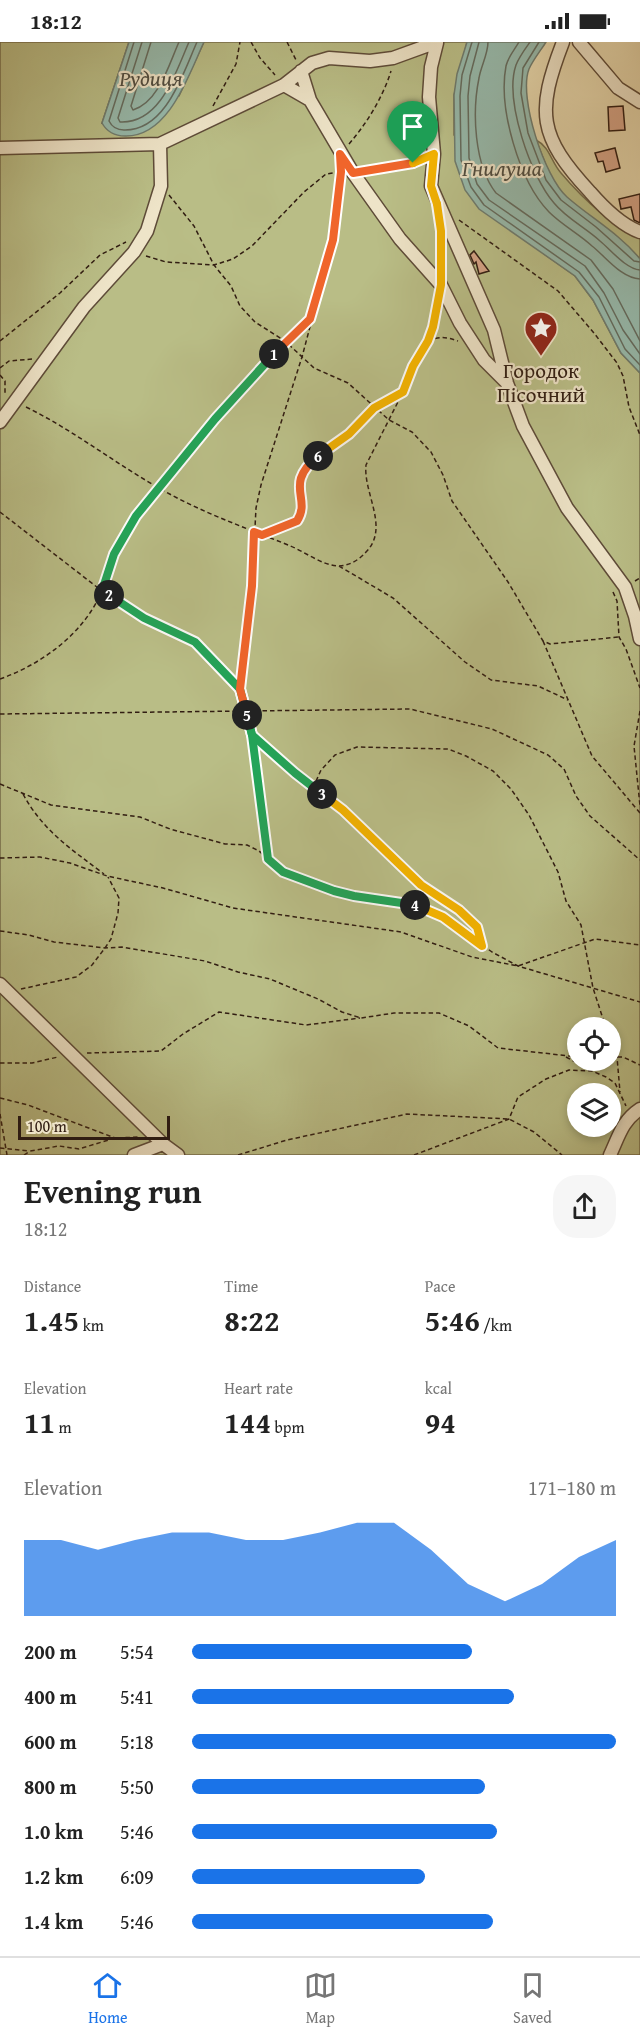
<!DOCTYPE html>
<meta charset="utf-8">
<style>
body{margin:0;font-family:"Gentium Book Plus",serif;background:#f6f6f6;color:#222;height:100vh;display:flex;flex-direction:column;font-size:22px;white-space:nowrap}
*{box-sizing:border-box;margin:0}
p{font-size:20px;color:#767676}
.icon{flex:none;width:33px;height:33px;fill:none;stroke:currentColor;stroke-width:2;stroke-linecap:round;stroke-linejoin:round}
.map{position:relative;height:1113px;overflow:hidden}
.details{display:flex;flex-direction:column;background:#fff;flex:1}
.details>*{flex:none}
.controls{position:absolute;left:567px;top:975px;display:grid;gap:12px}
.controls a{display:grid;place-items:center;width:54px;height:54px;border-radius:50%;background:#fff;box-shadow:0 3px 9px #0003;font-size:30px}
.scale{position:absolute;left:18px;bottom:15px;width:152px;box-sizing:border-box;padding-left:6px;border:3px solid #311d12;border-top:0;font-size:16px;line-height:21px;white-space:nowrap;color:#311d12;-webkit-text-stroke:4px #eee4c8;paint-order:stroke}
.pin{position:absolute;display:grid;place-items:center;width:51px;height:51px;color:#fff;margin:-62px -26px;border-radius:50% 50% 50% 0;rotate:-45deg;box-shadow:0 0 6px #0007}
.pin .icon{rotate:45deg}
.km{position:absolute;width:30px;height:30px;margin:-15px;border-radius:50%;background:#222;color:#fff;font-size:16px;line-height:30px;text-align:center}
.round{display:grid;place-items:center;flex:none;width:63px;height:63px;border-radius:24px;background:#f6f6f6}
.summary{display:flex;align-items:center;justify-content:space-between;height:102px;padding:0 24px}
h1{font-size:33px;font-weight:700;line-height:45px}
.metrics{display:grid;grid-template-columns:repeat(3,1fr);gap:9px;height:102px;padding:6px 24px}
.metrics div{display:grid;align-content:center}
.metrics b{font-size:30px;font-weight:700}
.metrics small{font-size:16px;font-weight:400}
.metrics p{font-size:16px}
.chart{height:168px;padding:12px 24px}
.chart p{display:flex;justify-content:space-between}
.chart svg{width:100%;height:108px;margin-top:6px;fill:#1a73e8;opacity:.7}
ul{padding:0 24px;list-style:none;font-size:20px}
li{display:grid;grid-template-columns:96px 72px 1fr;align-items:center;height:45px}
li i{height:15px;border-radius:8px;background:#1a73e8}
.status{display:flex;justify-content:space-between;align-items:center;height:42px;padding:0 30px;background:#fff;direction:ltr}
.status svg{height:16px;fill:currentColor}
.menu{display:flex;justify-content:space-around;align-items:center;height:84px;border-top:2px solid #e0e0e0;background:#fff;font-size:16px;color:#767676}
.menu a{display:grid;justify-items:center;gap:3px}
.menu .active{color:#1a73e8}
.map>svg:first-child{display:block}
</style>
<div class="status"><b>18:12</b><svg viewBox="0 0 49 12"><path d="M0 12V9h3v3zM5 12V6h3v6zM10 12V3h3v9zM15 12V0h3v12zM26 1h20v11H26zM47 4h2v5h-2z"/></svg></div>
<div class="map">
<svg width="640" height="1113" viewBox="0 0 640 1113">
<rect width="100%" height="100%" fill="#e5d6ab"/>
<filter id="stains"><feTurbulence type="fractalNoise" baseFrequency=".00333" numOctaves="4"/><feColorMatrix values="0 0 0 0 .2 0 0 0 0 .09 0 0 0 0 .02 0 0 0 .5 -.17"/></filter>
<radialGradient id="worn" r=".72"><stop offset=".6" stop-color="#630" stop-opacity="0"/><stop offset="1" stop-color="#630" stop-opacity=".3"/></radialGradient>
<path fill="#b9bd86" stroke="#756d4c" stroke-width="1.5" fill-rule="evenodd" d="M0 0H129L102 81 179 54 204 0H467L454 53V93L544 212 575 234 593 258 621 311 640 331V1113H0ZM578 986H610V1018H578ZM578 1052H610V1084H578Z
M536 98C550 105 551 120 561 131 583 157 609 181 640 196V217C619 192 589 177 566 155 550 140 544 117 536 98Z"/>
<path fill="#96b9ab" stroke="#6e7b6e" stroke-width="1.5" d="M129 0H204C189 32 169 95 125 94 115 94 107 90 102 81Z
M467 0H546C541 8 533 18 529 27 518 55 545 136 567 155 591 176 620 192 640 217V331L621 311 593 258 575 234 479 167 465 148 455 119 454 53 457 32Z"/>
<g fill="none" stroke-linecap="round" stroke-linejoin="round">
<path stroke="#646b5e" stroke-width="1.5" d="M134 0 109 79C112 85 117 88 124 88 166 89 183 31 197 0
M142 0 118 76 120 80C161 82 176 29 189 0
M151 0 131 64 133 68C159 60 169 22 179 0
M472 0 462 33 460 54 461 118 471 145 484 163 579 230 599 255 625 307 640 323
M479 0 470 34 468 54 469 116 477 142 489 158 585 224 604 251 623 288 640 312
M488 0C488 12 481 24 479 36 472 70 474 123 496 151L591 218 613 247 640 299
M519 0C515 7 508 15 506 24 498 66 519 139 549 170 562 183 579 192 592 204 606 215 621 236 640 237
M530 0C525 7 519 15 516 23 504 58 531 135 554 161 566 176 586 186 600 199 611 208 626 227 640 228
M539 0 523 26 521 51 528 91 546 138 561 158 596 185 634 219 640 220"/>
</g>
<path fill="#d5a386" stroke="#311d12" stroke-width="1.5" d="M623 64 625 88 609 89 608 65Z
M615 106 620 126 606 130 603 119 598 120 595 111Z
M640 152V181L634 178 631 165 621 167 619 157Z
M474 209 489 229 479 232 476 220 474 222 470 213Z"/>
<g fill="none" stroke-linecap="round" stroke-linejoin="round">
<g stroke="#5e4b38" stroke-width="15">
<path id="minor" d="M563 0C536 70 538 94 590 150 603 165 621 183 640 190
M579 0 618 46 640 60
M437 1 431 25 429 55 434 112 431 144 494 288 507 341 523 384 567 466 625 545 635 574 640 597
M301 29 310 58
M284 43 310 58 353 131 400 197 441 243 460 281 484 318 507 341
M0 106 160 102 284 43 312 21 329 16 370 19 393 16 437 0
M0 380 84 265 134 210 147 189 161 144 160 102
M0 942 163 1102 178 1113
M134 1113 163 1102
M610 1113C619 1094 622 1079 640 1067"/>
</g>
<path stroke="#311d12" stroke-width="1.5" stroke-dasharray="4.5 3" stroke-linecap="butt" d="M251 0 260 16 275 33
M287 0 296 18
M213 64 236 22 240 0
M349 102C367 81 383 55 391 29
M365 131 422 117
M169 153 194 184 214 223 231 244 240 264 255 280 285 299 314 326 348 341 389 378 412 390 431 410 443 433 452 459 508 540 543 599 550 602 619 595
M459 178 558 249 594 291 617 321 623 334 629 365 640 393
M146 214 166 220 214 223 233 217 252 204 304 150 326 132 340 130
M441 227 442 199
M0 299 60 251 100 213 126 200
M428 299C440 294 447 295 458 299
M0 326 9 319 32 317
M0 333 5 339V353
M26 365C73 388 113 420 159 446 200 470 244 485 288 503 304 509 321 523 338 524 349 524 359 518 366 510 390 486 363 451 366 423L403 350 413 324 428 299 437 262
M0 470 102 549 144 576 195 600 239 646
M265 492 297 479 301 467 299 449 301 433 310 421 349 392 374 366 402 351
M339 524 393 556 465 620 491 638 538 644 568 658
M635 539 640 536
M613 550 617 559 619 595 626 607 640 646
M543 599 592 714 640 771
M0 637C42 622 83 592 101 551 106 538 109 524 114 512 120 498 129 485 137 473 183 407 249 332 308 278
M640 669 634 704 640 764
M0 672 410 667 492 687 548 713 564 727 576 754 590 774 640 818
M252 693 295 731 343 768 421 843 459 868 477 885 482 901
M0 742 51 763 140 775 170 787 225 802 247 803 259 809 283 830 334 849 427 867 443 875 492 910 518 924 640 960
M313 746 321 728 335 713 357 705 448 707 466 714 493 729 511 747 529 773 558 830 566 859 581 883 593 946 606 986
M23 752C43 789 71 807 104 832
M0 816 40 815 70 821 107 834 163 846 233 866 401 890 472 915 518 924 595 897 640 903
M268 817 252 693 240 647 252 544 256 466 261 443 302 315 333 198 340 133
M0 889 29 893 54 900 105 906 122 905 205 919 238 930 270 937 318 957 342 970 361 976 394 971H439L469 984 498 1006 578 1015
M21 947 76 935 92 923 105 906 111 897 118 871 119 856 108 835
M610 998 617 1015 620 1050
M87 1011 161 1009 183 992 219 970 306 983 360 976
M566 1015 591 1028
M610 1015H623L640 1023
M0 1021H32L58 1015
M0 1056 28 1063 115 1096
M0 1072 7 1113
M0 1106 29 1109
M24 1113 30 1109 59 1104 79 1107 115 1096 140 1095
M238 1113 287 1098 407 1072 509 1077 534 1090 562 1113
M414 1113 509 1077 518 1055 546 1037 569 1028 592 1029 606 1035 615 1041 626 1064"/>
<use href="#minor" stroke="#eee4c8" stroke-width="12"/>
</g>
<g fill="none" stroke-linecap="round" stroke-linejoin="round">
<g stroke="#fff" stroke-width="12">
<path id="split-1" d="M274 312 310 277 333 198 341 130 340 112 353 131 413 121"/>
</g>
<g stroke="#fff" stroke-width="12">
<path id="split-2" d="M109 553 102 549 114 512 136 474 215 377 274 312"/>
</g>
<g stroke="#fff" stroke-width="12">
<path id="split-3" d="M109 553 144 576 195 600 240 647 252 693 295 731 322 752"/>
</g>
<g stroke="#fff" stroke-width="12">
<path id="split-4" d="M322 752 343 768 421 843 459 868 477 885 482 904 443 875 415 863"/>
</g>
<g stroke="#fff" stroke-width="12">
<path id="split-5" d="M247 673 252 693 268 817 283 830 334 849 354 854 415 863"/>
</g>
<g stroke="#fff" stroke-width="12">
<path id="split-6" d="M247 673 240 647 252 544 254 490 262 493 297 479C312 456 283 443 318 414"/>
</g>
<g stroke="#fff" stroke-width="12">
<path id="split-7" d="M318 414 349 392 374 366 403 350 413 324 428 299 433 285 441 243V189L437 162"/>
</g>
<g stroke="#fff" stroke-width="12">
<path id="split-8" d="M413 121 434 112 431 144 437 162"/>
</g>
<use href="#split-1" stroke="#f0652b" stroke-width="8"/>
<use href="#split-2" stroke="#22a559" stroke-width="8"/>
<use href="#split-3" stroke="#22a559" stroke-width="8"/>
<use href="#split-4" stroke="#f5b400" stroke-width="8"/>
<use href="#split-5" stroke="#22a559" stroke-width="8"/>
<use href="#split-6" stroke="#f0652b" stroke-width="8"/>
<use href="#split-7" stroke="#f5b400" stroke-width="8"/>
<use href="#split-8" stroke="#f5b400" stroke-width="8"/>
</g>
<defs>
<g id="sight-pin" transform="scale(1.725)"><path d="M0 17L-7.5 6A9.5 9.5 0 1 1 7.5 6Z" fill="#8f2418" stroke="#eee4c8"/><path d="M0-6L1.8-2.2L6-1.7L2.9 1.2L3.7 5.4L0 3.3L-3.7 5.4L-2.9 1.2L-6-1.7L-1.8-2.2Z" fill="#fff"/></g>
</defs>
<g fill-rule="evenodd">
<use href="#sight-pin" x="541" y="286"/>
</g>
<g text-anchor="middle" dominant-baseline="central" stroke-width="4.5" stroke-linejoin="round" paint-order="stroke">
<g font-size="21" fill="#311d12" stroke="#eee4c8">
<text x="541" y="328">Городок<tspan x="541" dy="24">Пісочний</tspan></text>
</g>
<g font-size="22" font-style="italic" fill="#4f4c40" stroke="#eee4c8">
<text x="151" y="36">Рудиця</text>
<text x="502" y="126">Гнилуша</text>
</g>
</g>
<rect width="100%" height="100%" filter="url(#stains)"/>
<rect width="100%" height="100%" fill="url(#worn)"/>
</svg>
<div class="controls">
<a><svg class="icon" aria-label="locate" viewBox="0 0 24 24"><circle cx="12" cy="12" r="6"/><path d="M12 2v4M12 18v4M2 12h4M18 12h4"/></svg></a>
<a><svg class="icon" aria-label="layers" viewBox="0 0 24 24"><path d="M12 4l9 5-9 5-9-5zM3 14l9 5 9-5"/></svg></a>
</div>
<div class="scale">100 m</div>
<div class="pin" style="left:413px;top:121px;background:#1e9e55"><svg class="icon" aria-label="arrive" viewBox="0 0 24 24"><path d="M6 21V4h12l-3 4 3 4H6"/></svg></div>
<b class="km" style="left:274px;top:312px">1</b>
<b class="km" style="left:109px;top:553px">2</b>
<b class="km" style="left:322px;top:752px">3</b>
<b class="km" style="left:415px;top:863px">4</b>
<b class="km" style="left:247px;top:673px">5</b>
<b class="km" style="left:318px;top:414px">6</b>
</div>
<section class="details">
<div class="summary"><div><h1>Evening run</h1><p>18:12</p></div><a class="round"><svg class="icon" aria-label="share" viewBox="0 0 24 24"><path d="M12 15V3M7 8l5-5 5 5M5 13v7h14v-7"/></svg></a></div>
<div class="metrics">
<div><p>Distance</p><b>1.45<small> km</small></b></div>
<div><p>Time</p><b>8:22</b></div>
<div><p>Pace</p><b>5:46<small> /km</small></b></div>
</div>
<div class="metrics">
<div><p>Elevation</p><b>11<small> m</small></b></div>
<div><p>Heart rate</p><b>144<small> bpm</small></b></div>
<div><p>kcal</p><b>94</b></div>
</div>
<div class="chart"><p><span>Elevation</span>171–180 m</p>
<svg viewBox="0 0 160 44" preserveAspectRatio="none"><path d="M0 44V13L10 13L20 17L30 13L40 10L50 10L60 13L70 13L80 10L90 6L100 6L110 17L120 31L130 38L140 31L150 20L160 13V44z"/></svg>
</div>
<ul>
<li><b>200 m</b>5:54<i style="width:66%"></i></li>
<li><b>400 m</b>5:41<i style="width:76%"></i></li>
<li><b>600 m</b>5:18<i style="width:100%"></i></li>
<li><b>800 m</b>5:50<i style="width:69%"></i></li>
<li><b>1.0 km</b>5:46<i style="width:72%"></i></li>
<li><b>1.2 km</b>6:09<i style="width:55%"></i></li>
<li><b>1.4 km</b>5:46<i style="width:71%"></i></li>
</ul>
</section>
<nav class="menu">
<a class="active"><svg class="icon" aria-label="home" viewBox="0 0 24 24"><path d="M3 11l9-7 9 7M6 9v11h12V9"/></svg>Home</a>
<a><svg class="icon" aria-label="map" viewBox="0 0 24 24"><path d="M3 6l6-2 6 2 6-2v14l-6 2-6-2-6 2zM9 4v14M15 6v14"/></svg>Map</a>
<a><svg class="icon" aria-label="saved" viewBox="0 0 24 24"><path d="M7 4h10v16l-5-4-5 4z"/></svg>Saved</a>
</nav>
